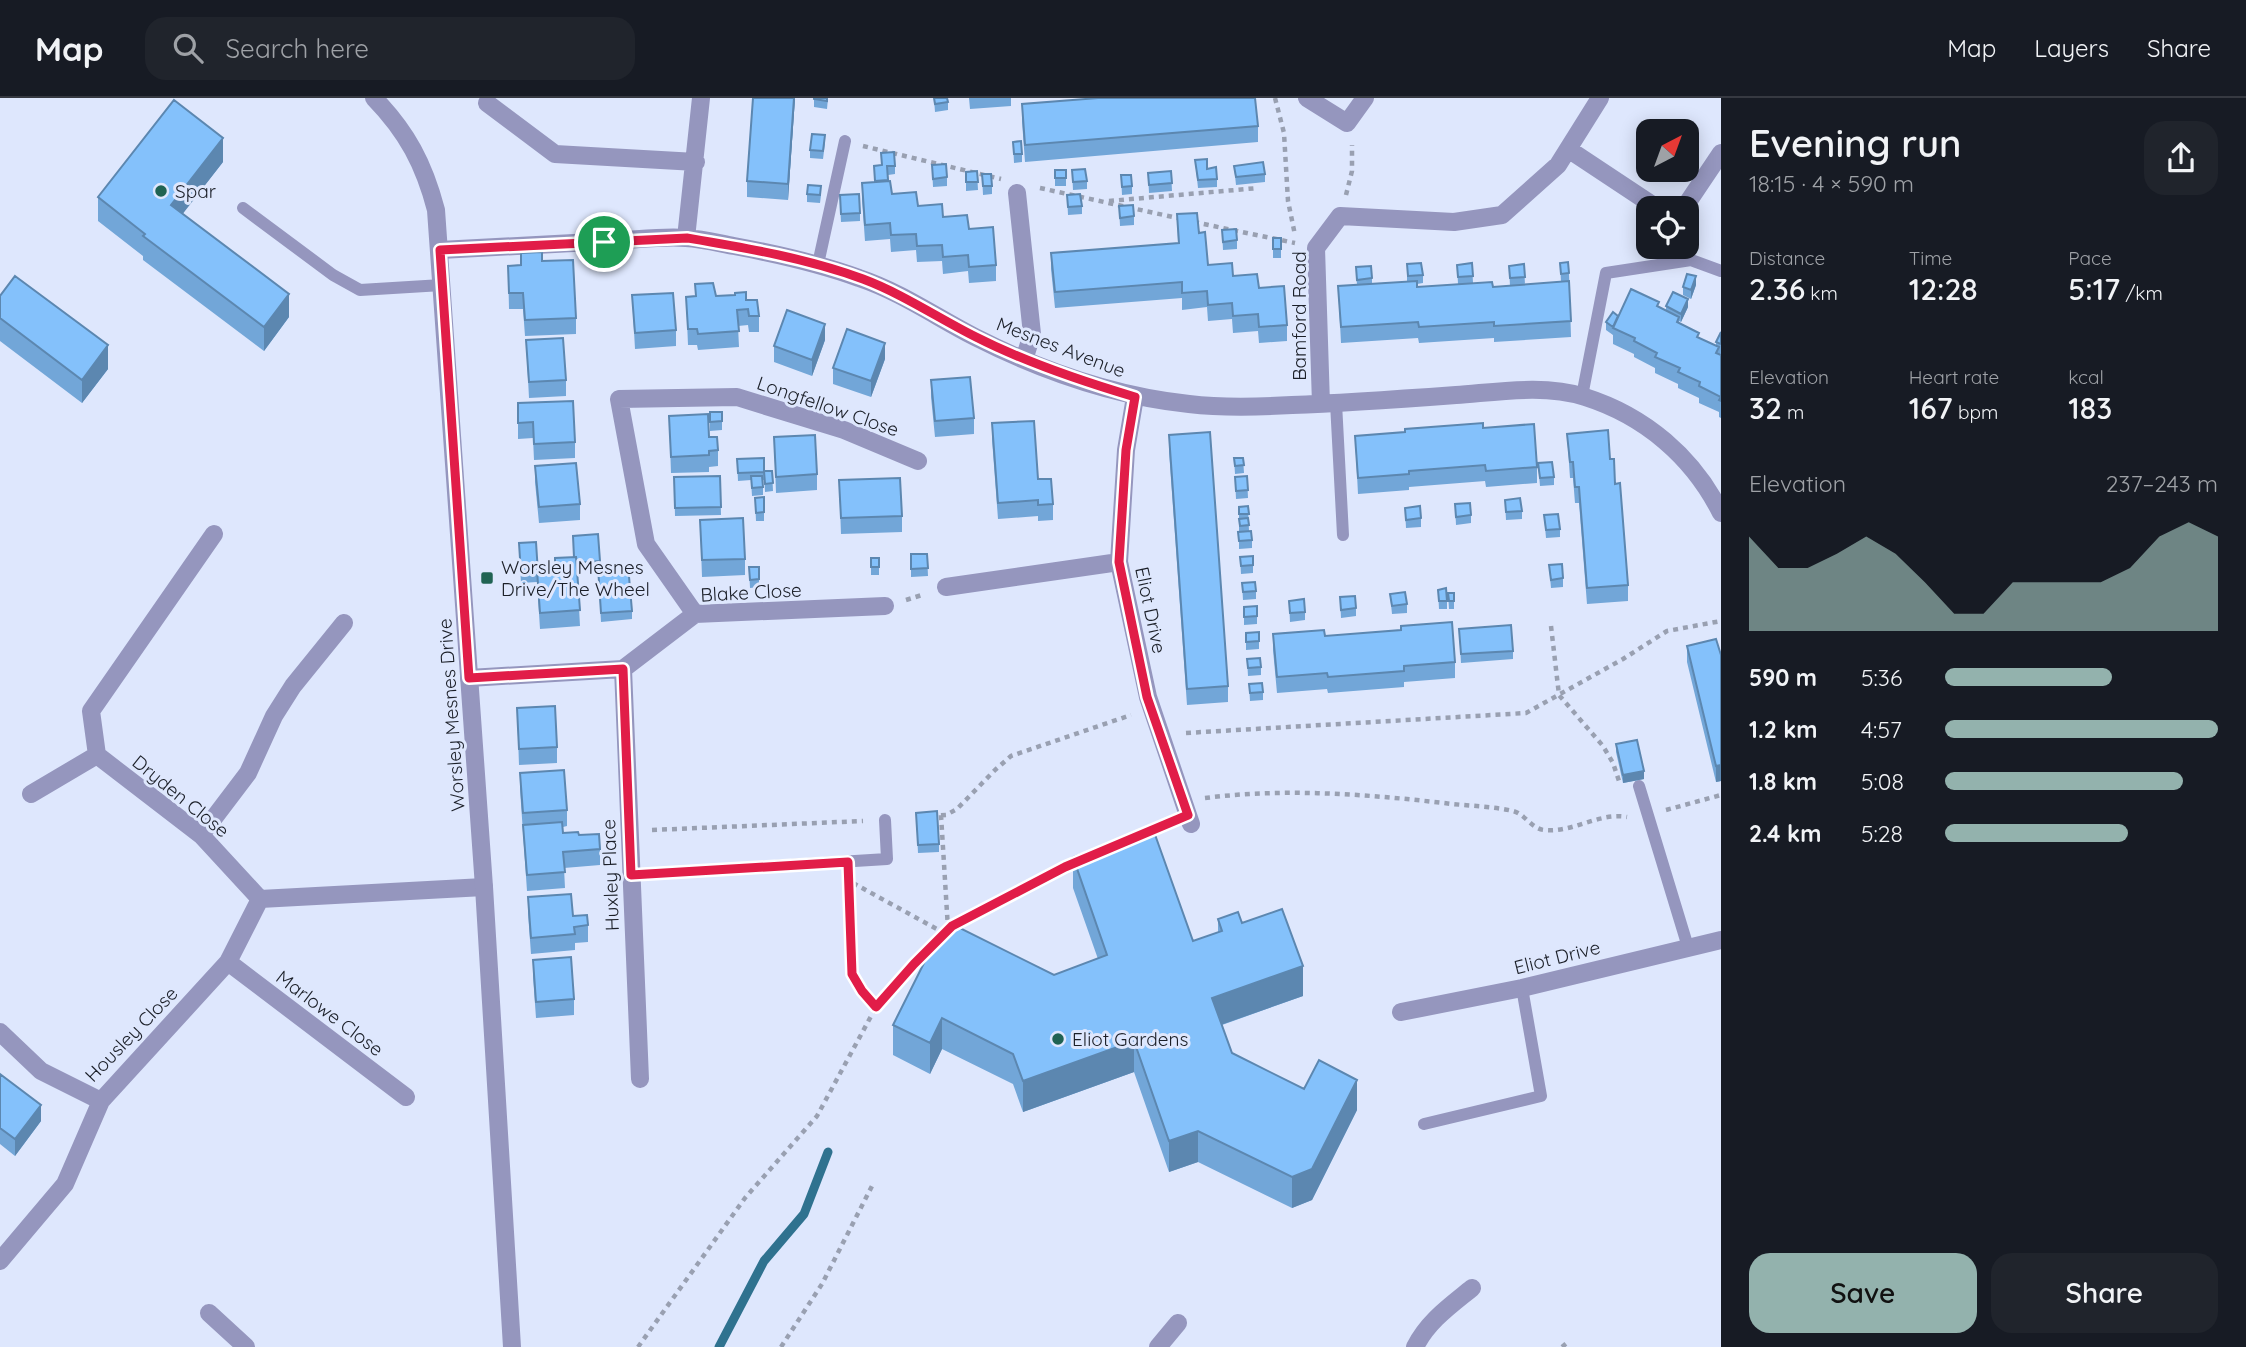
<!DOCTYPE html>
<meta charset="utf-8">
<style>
body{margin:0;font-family:Quicksand,sans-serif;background:#20242c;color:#f1f3f6;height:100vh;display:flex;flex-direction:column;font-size:26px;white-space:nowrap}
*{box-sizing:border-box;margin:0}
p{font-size:23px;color:#9ea1a6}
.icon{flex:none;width:38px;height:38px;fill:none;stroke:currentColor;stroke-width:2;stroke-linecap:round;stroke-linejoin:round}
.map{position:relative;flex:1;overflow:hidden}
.panel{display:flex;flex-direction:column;background:#171b24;width:525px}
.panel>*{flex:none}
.needle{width:46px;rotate:41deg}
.controls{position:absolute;left:1636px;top:21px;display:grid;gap:14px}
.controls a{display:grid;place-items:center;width:63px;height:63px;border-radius:14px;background:#171b24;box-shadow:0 4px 18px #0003;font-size:35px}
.pin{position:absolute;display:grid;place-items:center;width:60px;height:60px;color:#fff;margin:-30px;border:4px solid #fff;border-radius:50%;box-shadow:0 2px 7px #0007}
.round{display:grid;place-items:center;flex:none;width:74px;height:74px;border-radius:21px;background:#20242c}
.headline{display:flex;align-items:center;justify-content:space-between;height:119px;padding:0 28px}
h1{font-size:38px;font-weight:600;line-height:52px}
.stats{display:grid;grid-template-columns:repeat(3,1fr);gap:10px;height:119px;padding:7px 28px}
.stats div{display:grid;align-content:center}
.stats b{font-size:30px;font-weight:600}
.stats small{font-size:19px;font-weight:400}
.stats p{font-size:19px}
.chart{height:196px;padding:14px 28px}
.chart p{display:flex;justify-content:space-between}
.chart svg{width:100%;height:126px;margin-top:7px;fill:#93b2ad;opacity:.7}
.button{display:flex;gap:14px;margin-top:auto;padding:14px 28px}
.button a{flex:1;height:80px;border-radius:21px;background:#93b2ad;color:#111;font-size:28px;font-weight:600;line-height:80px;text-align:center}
.button a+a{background:#20242c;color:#f1f3f6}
ul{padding:0 28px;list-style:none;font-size:23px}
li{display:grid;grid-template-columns:112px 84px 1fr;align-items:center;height:52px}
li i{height:18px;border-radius:9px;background:#93b2ad}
header{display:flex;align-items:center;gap:42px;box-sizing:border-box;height:98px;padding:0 35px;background:#171b24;border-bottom:2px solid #363941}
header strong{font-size:33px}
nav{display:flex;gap:38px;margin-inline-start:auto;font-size:24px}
.search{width:490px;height:63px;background:#20242c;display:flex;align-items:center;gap:18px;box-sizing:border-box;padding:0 24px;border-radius:21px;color:#9ea1a6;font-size:26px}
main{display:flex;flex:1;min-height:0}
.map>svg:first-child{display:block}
</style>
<header>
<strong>Map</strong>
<div class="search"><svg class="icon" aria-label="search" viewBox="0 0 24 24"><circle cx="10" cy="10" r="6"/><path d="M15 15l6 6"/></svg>Search here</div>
<nav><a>Map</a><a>Layers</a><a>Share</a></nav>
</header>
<main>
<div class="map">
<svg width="1721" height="1249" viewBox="0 0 1721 1249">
<rect width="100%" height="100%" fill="#dee7fd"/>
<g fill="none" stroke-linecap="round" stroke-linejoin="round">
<path stroke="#2f728f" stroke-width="9" d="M719 1249 764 1163 804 1116 828 1054"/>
<path stroke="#99a0b1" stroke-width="4.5" stroke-dasharray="5 5" stroke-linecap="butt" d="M1275 0 1284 35 1288 103 1295 137
M863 48 1001 81
M1040 90 1182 121
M1346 97 1352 73V47
M1109 103 1258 90
M1194 124 1295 145
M906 502 925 496
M1551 528 1559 597 1603 648 1613 665 1619 683
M1186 635 1526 615 1623 561 1667 533 1721 523
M1205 700C1285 690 1364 696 1444 705 1467 708 1491 708 1513 713 1525 716 1532 731 1544 732 1573 735 1599 714 1627 719
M1666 712 1721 697
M941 717 948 831
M931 718 946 717 957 711 995 672 1011 658 1131 617
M652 732 863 723
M1149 733 1167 726
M853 785 944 835
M943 836 952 828 1077 764
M876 909 937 843
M638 1249 745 1100 817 1018 876 909 862 893 852 876 848 785
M781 1249 822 1186 873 1086
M1562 1249 1568 1244"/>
<path stroke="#9596be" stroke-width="12" d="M243 110 333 177 360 192 442 187
M818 166 845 43
M1582 298 1606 175 1691 162 1721 173
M1336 305 1343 437
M1639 688 1688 849
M631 777 887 761 885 722
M1424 1026 1541 998 1522 890"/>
<path stroke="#9596be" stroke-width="18" d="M1307 0 1347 25 1365 0
M487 5 555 56 696 64
M1568 51 1657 110
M1017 95 1032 236 1024 262
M1684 110 1721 55
M686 140 701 0
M440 152C497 149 554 146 611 143 636 142 662 138 686 140 702 141 718 145 734 148 777 156 818 165 859 180 901 194 936 219 975 239 1042 273 1114 298 1189 306 1223 310 1258 309 1292 307 1346 305 1401 301 1456 297 1498 294 1544 286 1585 299 1645 318 1693 359 1721 415
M1135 299 1126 352 1119 464 1148 599 1191 726
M1321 306 1316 150 1340 118 1454 124 1502 117 1558 67 1600 0
M214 436 91 613 97 657 201 737 260 801 484 789
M946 489 1119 464
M695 516 646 446 619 301 737 299 844 332 918 363
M623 571 640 981
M469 580 623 571 695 516 885 508
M31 696 97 657
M201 737 248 675 274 618 293 588 344 525
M228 864 406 999
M1401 914 1522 890 1721 842
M0 934 41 973 101 1003 228 864 260 801
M0 1163 65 1086 101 1003
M209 1215 246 1249
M1158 1249 1178 1225
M1415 1249C1428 1223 1450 1208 1472 1190"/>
<path stroke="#9596be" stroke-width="18" d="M374 0C407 34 424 66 436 112L484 789 512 1249"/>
</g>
<path fill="#72a6d8" d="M753 0H795L788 102 747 99V83Z
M828 0 827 11 814 9V1Z
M934 0 948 4V12L935 14Z
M969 0H1011V8L970 11Z
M1022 6 1258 28V44L1025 64 1022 23Z
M1013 44 1022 56V64L1014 65Z
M825 45 823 61 810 60V52Z
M881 55 895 68V76L888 77 892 96 969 131 996 167V183L969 185 968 173 943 176 942 163 917 164 916 152 891 154 890 141 865 143 862 101V85L874 84V68L881 67Z
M1195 62 1207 71 1217 81V89L1198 90Z
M223 64 182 116 289 219 264 253 143 162V158L98 123V99Z
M932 67 947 79V88L933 89Z
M1234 68 1265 76V84L1236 87Z
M1055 72H1066V88H1055Z
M1072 72 1087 83V91L1073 92Z
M977 73 978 92 966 93V74Z
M1171 73 1172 93 1149 95 1148 75Z
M982 76 992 88V96L983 97Z
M1121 77 1132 88V96L1122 97Z
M807 96 821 97 820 105 807 104Z
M1067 97 1082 108V116L1068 117Z
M840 106 860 115V123L841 124Z
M1119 108 1134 118V127L1120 128Z
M1177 116 1199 135 1208 167 1259 190 1287 227V243L1259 245 1258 233 1233 235 1232 221 1208 223 1207 209 1182 212V200L1055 210 1051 171V155L1178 145Z
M1222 132 1237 142V151L1223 152Z
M1273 140H1281V160H1273Z
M542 163 576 220V236L525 238 523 211H509L508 168 521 167Z
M1472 165 1473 185 1493 189 1510 188 1509 168 1524 166 1525 187 1561 184 1560 165 1569 175 1571 239 1494 244V240L1419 245 1418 240 1341 245 1338 188 1357 187 1356 169 1372 180V186L1407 184V166L1423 177V185L1417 186V189L1458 186 1457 167Z
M695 186 716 198 746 202 759 218V234H749L748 227 738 228 739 249 698 252 697 247H688L686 199 695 198Z
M1696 187 1691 201 1683 197V189Z
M632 197 676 232V248L635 251Z
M0 198 108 271 82 305 0 243Z
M1666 208 1688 209 1681 224 1679 223V225L1699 240 1716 248V244L1721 234V320L1719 319V314L1699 305V300L1678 290V286L1655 275V270L1634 259V256L1613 246V237L1606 232V224L1618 218 1659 209 1666 212Z
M526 242 566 282V298L529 300Z
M825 242 812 278 774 264V248Z
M885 261 871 299 833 286V270Z
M931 282 974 320V336L935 339 931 299Z
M518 305 575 344V360L534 362 533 340 518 341Z
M710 314H722V332L710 333Z
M669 318 709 339 718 352V368L709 369V374L671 375Z
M992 325 1038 381 1053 406V422L1038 423V418L998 421 992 341Z
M1483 330 1537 369V385L1486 389 1485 383 1409 389V392L1358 396 1355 338Z
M1567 336 1610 361 1615 386 1628 487V503L1587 506 1579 405H1575L1573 380H1570Z
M1169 337 1228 588V604L1187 607 1169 353Z
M774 339 817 376V392L776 395Z
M1234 360H1243L1244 375 1235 376Z
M737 361 764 374V382H763V397L752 398 751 382 738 383Z
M1538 365 1554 379V387L1540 388Z
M535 368 580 406V422L539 425 535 384Z
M764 373H772L773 393 765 394Z
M720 378 721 417 675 418 674 379Z
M1247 378 1248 400 1236 401 1235 379Z
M839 382 902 418V434L841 436Z
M764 399V423H756L755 400Z
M1505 402 1522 413V421L1506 422Z
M1455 406 1471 417V425L1456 427Z
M1248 408 1249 433 1252 442V450L1239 451V409Z
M1405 410 1421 420V429L1406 430Z
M1544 417 1560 431V439L1546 440Z
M700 422 745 461V477L702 479Z
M573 438 600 463V469L632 513V521L601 524 598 471 577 473 580 528 540 531 537 484 521 485 519 453 537 472 555 471V460L574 459Z
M911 456H927L928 478 911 479Z
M1253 458V475L1241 476 1240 459Z
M871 460H879V477H871Z
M1549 467 1563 480V489L1551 490Z
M749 469H759V489L750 490Z
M1242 485 1256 493V501L1243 502Z
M1438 492 1447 503V511H1439Z
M1448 495 1454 503V511H1449Z
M1390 496 1407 506V515L1392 516Z
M1340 499 1356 510V518L1341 520Z
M1289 503 1305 514V522L1290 524Z
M1257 508V526L1244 527V509Z
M1459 531 1513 553V561L1461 565Z
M1246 535 1259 543V551L1246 552Z
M1273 536 1325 538 1455 564V580L1404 584V589L1328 595 1327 591 1277 595 1273 552Z
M1687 548 1721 557V683L1716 684 1687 564Z
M1247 561 1261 569V577L1248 578Z
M1249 586 1263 594V602L1250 603Z
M517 610 557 649V665L519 667Z
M1616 646 1644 681 1623 685 1616 654Z
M520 675 567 712V728L563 729V735L579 737 600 751V767L564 770 565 790 527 793 520 691Z
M916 715 939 746V754L918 755Z
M1073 759 1193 843 1218 834V821L1242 825 1303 898 1222 927 1232 955 1304 991 1357 1012 1312 1102 1292 1110 1198 1064 1169 1074 1134 974 1023 1014 1013 986 942 951 930 976 893 957V927L1054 877 1098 861 1073 790Z
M528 799 573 818 588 827V844L575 845V852L531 856 528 815Z
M533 862 574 901V917L536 920 533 878Z
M0 976 41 1023 15 1058 0 1046Z"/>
<path fill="#5c87b0" d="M794 0H795L788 102V86Z
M223 40V64L171 131V107Z
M1696 178V187L1691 201V192Z
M289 196V219L264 253V229Z
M1688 201V209L1681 224V216Z
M825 226V242L812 278V262Z
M885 245V261L871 299V283Z
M108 247V271L82 305V282Z
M1721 667V683L1716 684V668Z
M1644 673V681L1623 685V677Z
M1303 868V898L1212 930V900Z
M942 920V951L930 976V945Z
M1134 943V974L1023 1014V983Z
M1357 982V1012L1312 1102 1292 1110V1079Z
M41 1007V1023L15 1058V1041Z
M1198 1033V1064L1169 1074V1043Z"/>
<path fill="#84c1fb" stroke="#5c87b0" stroke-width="2" d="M753 0H794L788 86 747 83Z
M814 0H827V3L814 1Z
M934 0H947L948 4 935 6Z
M1098 0H1255L1258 28 1025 47 1022 6Z
M174 2 223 40 171 107 289 196 264 229 143 138 145 136 98 99Z
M812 36 825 37 823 53 810 52Z
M1021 43 1022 56H1014L1013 44Z
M894 54 895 68H887L888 82 875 83 874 68 882 67 881 55Z
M1207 61V71L1216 69 1217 81 1198 82 1195 62Z
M1263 64 1265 76 1236 79 1234 68Z
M946 66 947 79 933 81 932 67Z
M1085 71 1087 83 1073 84 1072 72Z
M1055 72H1066V80H1055Z
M977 73 978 84H966V74Z
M1171 73 1172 85 1149 87 1148 75Z
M982 76H991L992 88H983Z
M1121 77H1131L1132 88 1122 89Z
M890 83 892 96 916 94 918 108 942 106 943 119 967 117 969 131 993 129 996 167 969 169 968 157 943 159 942 147 917 148 916 136 891 137 890 125 865 127 862 85Z
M808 87 821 88 820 97 807 96Z
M859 96 860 115 841 116 840 97Z
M1080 96 1082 108 1068 109 1067 97Z
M1133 107 1134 118 1120 120 1119 108Z
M1197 115 1199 135 1205 134 1208 167 1232 165 1233 178 1257 176 1259 190 1284 188 1287 227 1259 229 1258 216 1233 218 1232 205 1208 207 1207 193 1182 195V184L1055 194 1051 155 1179 145 1177 116Z
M1236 131 1237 142 1223 144 1222 132Z
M1273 140H1281V151H1273Z
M542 154V163L573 162 576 220 525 222 523 195H509L508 168 521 167V155Z
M1568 164 1569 175 1561 176 1560 165Z
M1421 165 1423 177 1408 178 1407 166Z
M1472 165 1473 178 1458 179 1457 167Z
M1524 166 1525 179 1510 180 1509 168Z
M1371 168 1372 180 1357 182 1356 169Z
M1687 176 1696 178 1691 192 1683 189Z
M15 178 108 247 82 282 0 220V198Z
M1417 183V189L1492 184 1493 189 1569 183 1571 223 1494 228V224L1419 229 1418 224 1341 229 1338 188Z
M713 185 716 198 735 197V195L746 194V202H757L759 218H749L748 211 737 212 739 233 698 236 697 231H688L686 199 696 198 695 186Z
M1631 191 1659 204 1657 208 1679 219 1677 224 1699 235 1697 239 1719 249 1716 255 1721 257V303L1719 302 1721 299 1699 288 1700 284 1678 274 1680 270 1655 259 1657 255 1634 243 1635 240 1613 230Z
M1673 194 1688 201 1681 216 1666 208Z
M673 195 676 232 635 235 632 197Z
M787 212 825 226 812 262 774 248Z
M1613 214 1618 218 1613 229 1606 224Z
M847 231 885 245 871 283 833 270Z
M1721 234V246L1716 244Z
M563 240 566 282 529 284 526 242Z
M970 279 974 320 935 323 931 282Z
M573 303 575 344 534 346 533 324 518 325V305Z
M710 314H722V323L710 324Z
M708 316 709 339H717L718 352 709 353V357L671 359 669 318Z
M1034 323 1038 381H1051L1053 406 1038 407V402L998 405 992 325Z
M1483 325V330L1534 326 1537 369 1486 373 1485 367 1409 373V376L1358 380 1355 338 1405 334V331Z
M1608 332 1610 361H1614L1615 386 1620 385 1628 487 1587 490 1579 389H1575L1573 364H1570L1567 336Z
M1210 334 1228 588 1187 591 1169 337Z
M815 337 817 376 776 379 774 339Z
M764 360V374L738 375 737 361Z
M1234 360H1243L1244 367 1235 368Z
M1552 364 1554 379 1540 380 1538 365Z
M576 365 580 406 539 409 535 368Z
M764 373H772L773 385 765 386Z
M720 378 721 409 675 410 674 379Z
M751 378H762L763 389 752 390Z
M1247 378 1248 392 1236 393 1235 379Z
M900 380 902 418 841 420 839 382Z
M764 399V414L756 415 755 400Z
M1520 400 1522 413 1506 414 1505 402Z
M1470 405 1471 417 1456 419 1455 406Z
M1248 408 1249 416H1239V409Z
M1420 408 1421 420 1406 422 1405 410Z
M1558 416 1560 431 1546 432 1544 417Z
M743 420 745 461 702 462 700 422Z
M1248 420 1249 427 1240 428 1239 421Z
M1251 433 1252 442 1239 443 1238 434Z
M598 436 600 463 577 465 576 459H574L573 438Z
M536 444 538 475 521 476 519 445Z
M911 456H927L928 470 911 471Z
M1253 458V467L1241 468 1240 459Z
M576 459 580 512 540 515 537 472 555 471V460Z
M871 460H879V469H871Z
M1562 466 1563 480 1551 482 1549 467Z
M628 467 632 513 601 515 598 469Z
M749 469H759V481L750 482Z
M1255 484 1256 493 1243 494 1242 485Z
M1446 490 1447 503H1439L1438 492Z
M1405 494 1407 506 1392 508 1390 496Z
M1448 495H1454V503H1449Z
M1355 498 1356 510 1341 512 1340 499Z
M1304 501 1305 514 1290 515 1289 503Z
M1257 508V518L1244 519V509Z
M1452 524 1455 564 1404 568V573L1328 579 1327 575 1277 579 1273 536 1324 532 1325 538 1401 532V528Z
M1511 527 1513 553 1461 556 1459 531Z
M1259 534V543L1246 544V535Z
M1716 541 1721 557V667L1716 668 1687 548Z
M1260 560 1261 569 1248 570 1247 561Z
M1262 585 1263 594 1250 595 1249 586Z
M555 608 557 649 519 651 517 610Z
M1637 642 1644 673 1623 677 1616 646Z
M564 672 567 712 523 715 520 675Z
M937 713 939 746 918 747 916 715Z
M562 724 563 735 578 734 579 737 599 736 600 751 563 754 565 774 527 777 523 727Z
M1153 731 1193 843 1222 833 1218 821 1238 814 1242 825 1282 811 1303 868 1212 900 1232 955 1304 991 1319 962 1357 982 1312 1071 1292 1079 1198 1033 1169 1043 1134 943 1023 983 1013 956 942 920 930 945 893 927 938 837 958 829 1054 877 1107 857 1073 759Z
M571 796 573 818 587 817 588 827 574 829 575 836 531 840 528 799Z
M571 859 574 901 536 904 533 862Z
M0 976 41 1007 15 1041 0 1030Z"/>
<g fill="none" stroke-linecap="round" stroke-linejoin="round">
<g stroke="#fff" stroke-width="14">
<path id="route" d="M687 140C746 150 806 160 863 181 903 196 938 220 976 239 1027 265 1081 283 1135 299L1126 352 1119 464 1147 599 1188 717 1065 769 952 828 914 866 876 909 862 893 852 876 848 764 631 777 623 571 469 580 440 152Z"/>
</g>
<use href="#route" stroke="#e11d48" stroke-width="9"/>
</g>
<g fill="#206353" stroke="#dee7fd" stroke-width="2.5">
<circle cx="161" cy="93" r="7"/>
<rect x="480" y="473" width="14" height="14" rx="3.5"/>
<circle cx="1058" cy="941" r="7"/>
</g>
<g text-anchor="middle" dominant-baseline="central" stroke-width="6" stroke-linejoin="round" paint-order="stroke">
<g font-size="19" fill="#1b1f28" stroke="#dee7fd" text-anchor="start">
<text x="175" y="93">Spar</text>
<text x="501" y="469">Worsley Mesnes<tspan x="501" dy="22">Drive/The Wheel</tspan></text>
<text x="1072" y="941">Eliot Gardens</text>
</g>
<g font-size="19" fill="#1b1f28" stroke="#dee7fd">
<text transform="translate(1299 218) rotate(-90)">Bamford Road</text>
<text transform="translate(1061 249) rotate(21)">Mesnes Avenue</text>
<text transform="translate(828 308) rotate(19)">Longfellow Close</text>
<text transform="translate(751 494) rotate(-3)">Blake Close</text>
<text transform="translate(1151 512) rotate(78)">Eliot Drive</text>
<text transform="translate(451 617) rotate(-94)">Worsley Mesnes Drive</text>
<text transform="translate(181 698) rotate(39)">Dryden Close</text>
<text transform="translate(610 777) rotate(-92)">Huxley Place</text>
<text transform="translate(1557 859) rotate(-14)">Eliot Drive</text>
<text transform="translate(330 915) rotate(37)">Marlowe Close</text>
<text transform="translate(131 936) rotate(-46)">Housley Close</text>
</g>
</g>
</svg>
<div class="controls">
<a><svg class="needle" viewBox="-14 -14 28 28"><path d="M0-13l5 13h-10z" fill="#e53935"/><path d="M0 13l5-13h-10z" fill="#9ea1a6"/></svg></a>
<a><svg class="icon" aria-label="locate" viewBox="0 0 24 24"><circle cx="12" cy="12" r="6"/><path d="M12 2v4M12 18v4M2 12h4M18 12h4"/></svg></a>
</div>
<div class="pin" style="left:604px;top:144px;background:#1e9e55"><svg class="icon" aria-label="arrive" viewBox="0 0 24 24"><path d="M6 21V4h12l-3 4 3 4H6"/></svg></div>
</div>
<section class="panel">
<div class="headline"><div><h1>Evening run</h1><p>18:15 · 4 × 590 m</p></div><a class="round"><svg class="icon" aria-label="share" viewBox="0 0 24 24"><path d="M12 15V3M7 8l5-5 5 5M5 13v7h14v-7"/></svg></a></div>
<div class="stats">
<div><p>Distance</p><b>2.36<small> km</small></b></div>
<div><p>Time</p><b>12:28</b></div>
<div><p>Pace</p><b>5:17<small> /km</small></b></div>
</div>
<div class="stats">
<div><p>Elevation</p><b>32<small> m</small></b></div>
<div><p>Heart rate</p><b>167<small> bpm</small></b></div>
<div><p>kcal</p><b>183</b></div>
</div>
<div class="chart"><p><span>Elevation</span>237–243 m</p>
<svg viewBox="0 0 160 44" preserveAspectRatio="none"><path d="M0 44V11L10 22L20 22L30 17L40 11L50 17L60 27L70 38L80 38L90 27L100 27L110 27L120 27L130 22L140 11L150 6L160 11V44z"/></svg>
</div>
<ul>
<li><b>590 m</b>5:36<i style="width:61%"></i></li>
<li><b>1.2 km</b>4:57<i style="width:100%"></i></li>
<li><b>1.8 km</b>5:08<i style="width:87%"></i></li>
<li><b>2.4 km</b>5:28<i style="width:67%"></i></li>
</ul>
<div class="button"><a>Save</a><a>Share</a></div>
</section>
</main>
